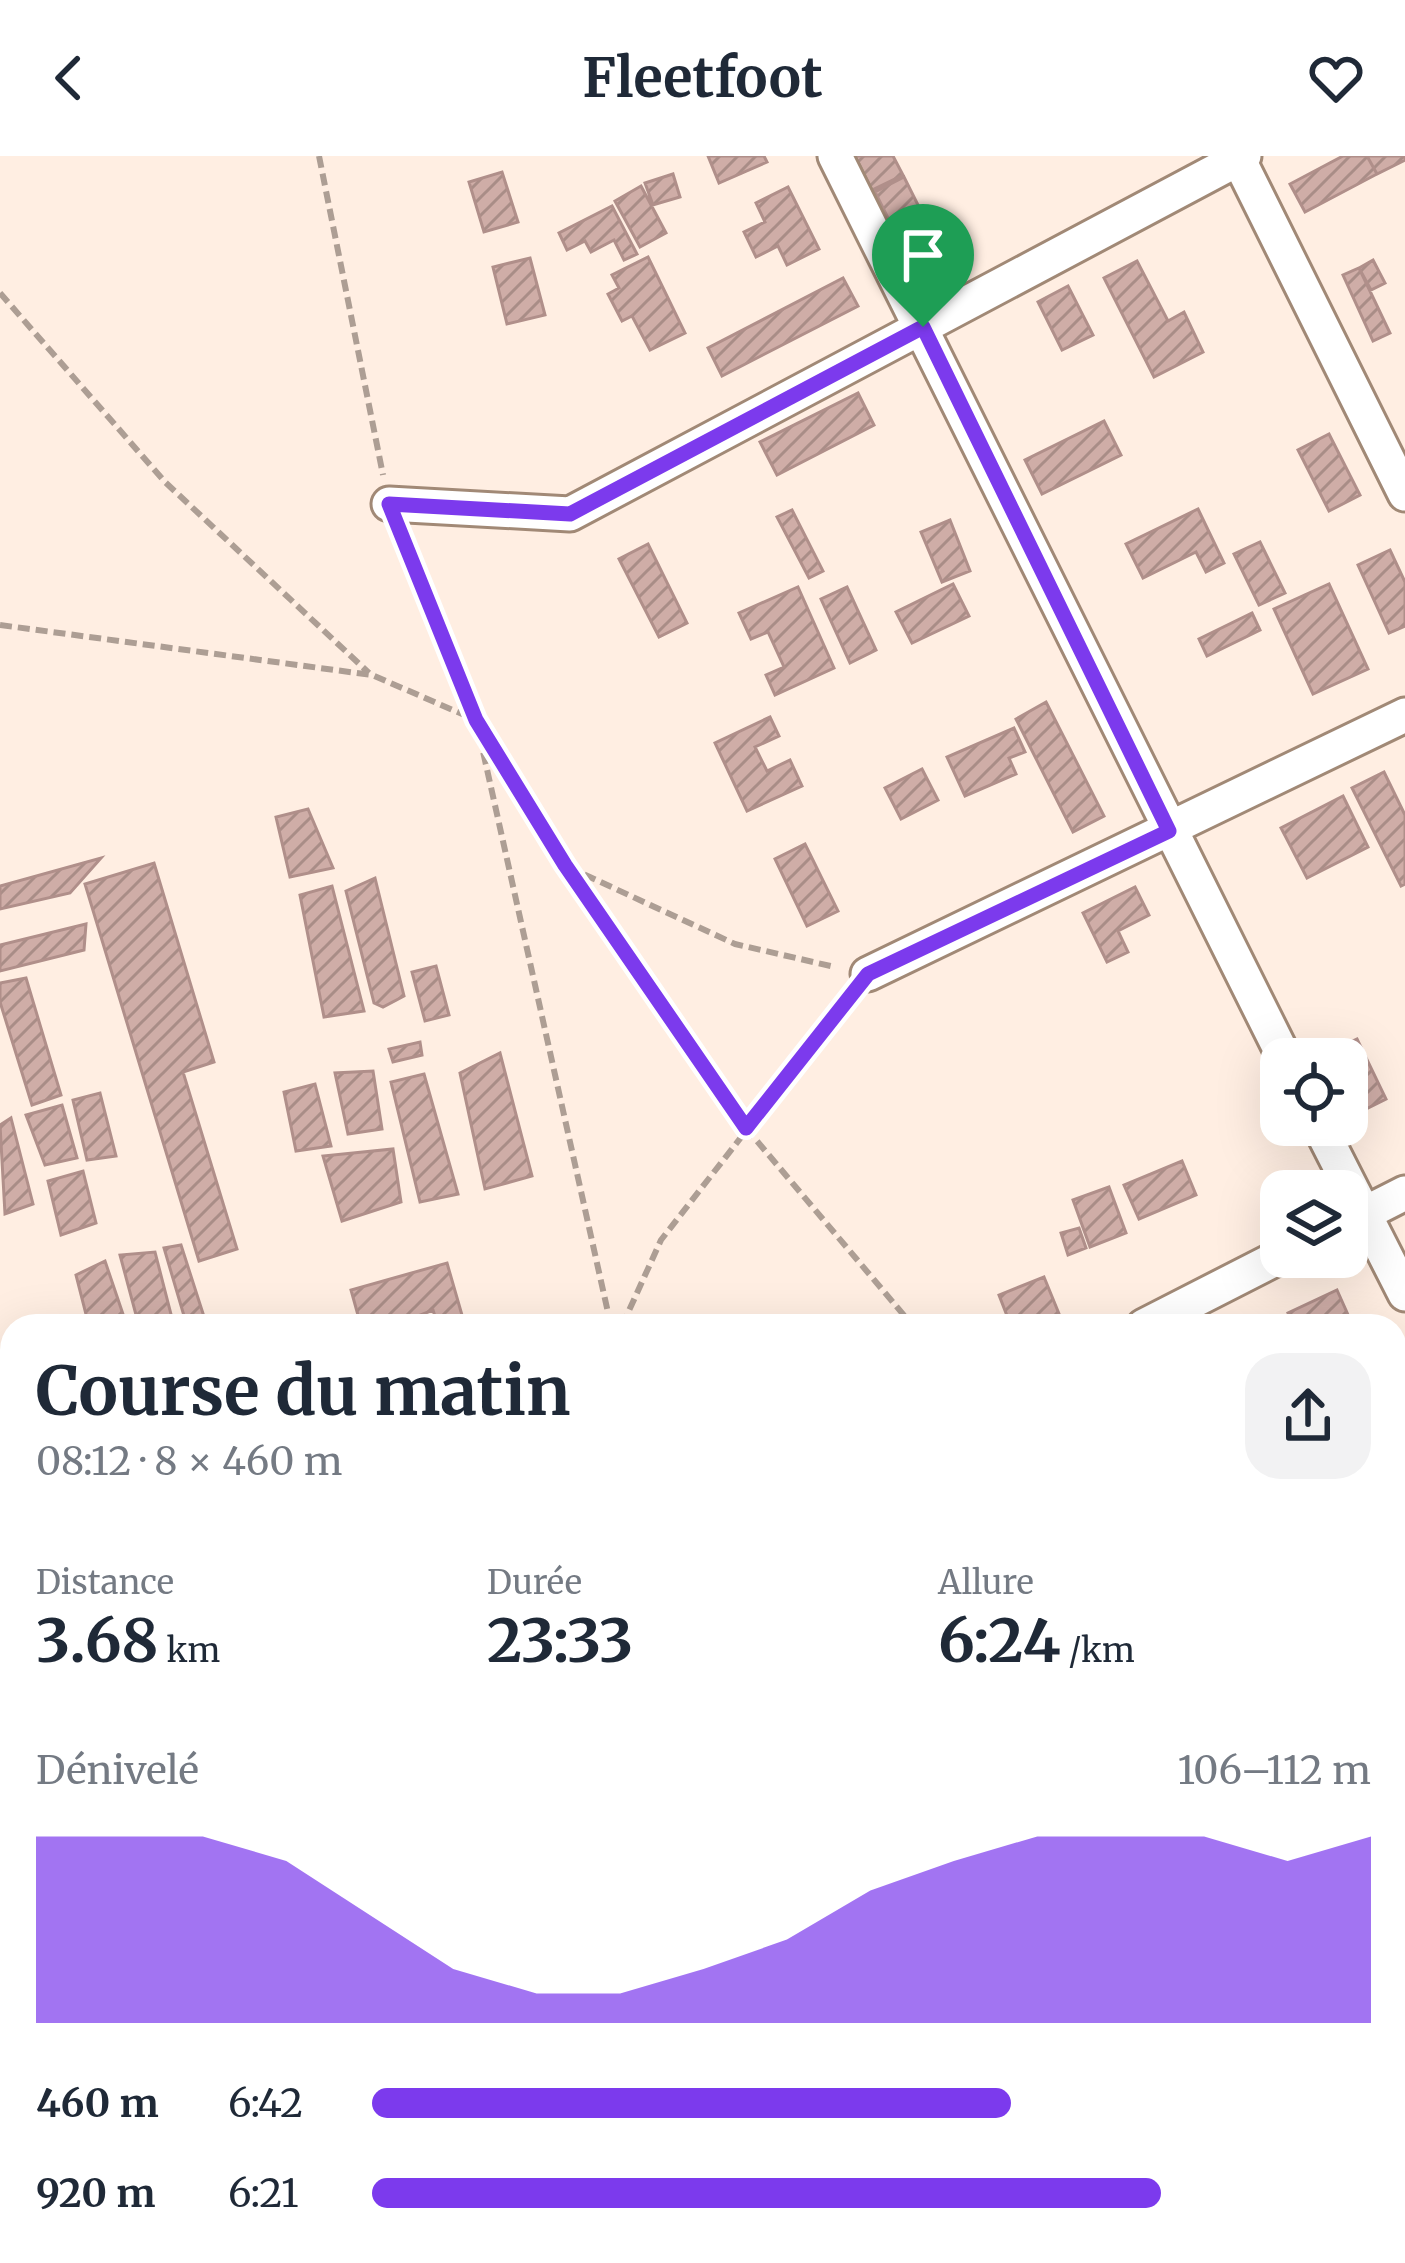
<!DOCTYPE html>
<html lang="fr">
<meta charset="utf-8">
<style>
body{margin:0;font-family:Merriweather,serif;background:#f2f2f3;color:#1f2937;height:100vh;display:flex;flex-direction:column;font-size:45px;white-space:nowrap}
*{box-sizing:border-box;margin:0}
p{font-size:39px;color:#747a83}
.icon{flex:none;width:66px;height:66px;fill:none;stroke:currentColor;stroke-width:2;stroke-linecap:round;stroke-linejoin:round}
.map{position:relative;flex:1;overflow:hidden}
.sheet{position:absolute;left:0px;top:1158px;width:1407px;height:951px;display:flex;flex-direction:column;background:#fff;border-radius:36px 36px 0 0;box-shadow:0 12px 48px #0002}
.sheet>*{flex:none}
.fabs{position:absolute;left:1260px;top:882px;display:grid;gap:24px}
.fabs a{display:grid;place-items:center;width:108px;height:108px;border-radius:24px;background:#fff;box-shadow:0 12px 48px #0002;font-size:60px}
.pin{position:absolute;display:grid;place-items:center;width:102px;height:102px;color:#fff;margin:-123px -51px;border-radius:50% 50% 50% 0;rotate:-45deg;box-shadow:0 0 12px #0007}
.pin .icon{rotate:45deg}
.round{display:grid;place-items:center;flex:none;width:126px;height:126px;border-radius:36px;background:#f2f2f3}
.overview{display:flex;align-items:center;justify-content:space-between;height:204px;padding:0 36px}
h1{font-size:66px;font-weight:700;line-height:90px}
.metrics{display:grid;grid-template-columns:repeat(3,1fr);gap:18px;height:204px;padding:12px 36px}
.metrics div{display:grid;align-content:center}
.metrics b{font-size:60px;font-weight:700}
.metrics small{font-size:33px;font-weight:400}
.metrics p{font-size:33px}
.chart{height:336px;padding:24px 36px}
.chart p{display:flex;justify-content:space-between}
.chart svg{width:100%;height:216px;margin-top:12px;fill:#7c3aed;opacity:.7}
ul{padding:0 36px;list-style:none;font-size:39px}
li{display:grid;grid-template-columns:192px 144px 1fr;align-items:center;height:90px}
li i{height:30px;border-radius:15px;background:#7c3aed}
header{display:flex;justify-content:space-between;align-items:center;height:156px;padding:0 36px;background:#fff;font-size:54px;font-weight:700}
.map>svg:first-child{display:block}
</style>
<header><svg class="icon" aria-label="back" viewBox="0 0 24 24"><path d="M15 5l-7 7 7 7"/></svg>Fleetfoot<svg class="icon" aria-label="heart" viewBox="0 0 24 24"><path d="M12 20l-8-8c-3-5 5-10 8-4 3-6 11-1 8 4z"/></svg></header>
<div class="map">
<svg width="1405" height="2107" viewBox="0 0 1405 2107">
<defs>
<pattern id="building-hatch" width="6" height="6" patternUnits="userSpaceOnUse" patternTransform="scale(3)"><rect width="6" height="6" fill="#cfada7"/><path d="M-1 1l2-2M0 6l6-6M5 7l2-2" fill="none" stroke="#a98d87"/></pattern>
</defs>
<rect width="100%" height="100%" fill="#ffeee2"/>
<path fill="url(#building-hatch)" stroke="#b08f8a" stroke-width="3" d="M708 0H764L767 6 719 27Z
M855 0H893L903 19 872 34Z
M1343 0H1367L1377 18 1305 56 1290 28Z
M1367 0H1405V4L1377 18Z
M502 16 518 66 484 76 469 26Z
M673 18 680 41 653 49 645 27Z
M904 21 934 81 905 96 875 36Z
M641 30 666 77 640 91 615 45Z
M788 31 819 93 787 109 778 90 756 101 744 76 765 66 756 47Z
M612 50 637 98 624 104 614 84 591 96 585 85 567 94 559 77Z
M648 101 685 177 650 194 632 160 622 165 608 138 619 132 612 119Z
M530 102 545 159 507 168 493 111Z
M1373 104 1385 127 1371 134 1359 112Z
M1137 105 1168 165 1184 156 1203 196 1154 221 1104 122Z
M1359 112 1390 177 1373 185 1343 119Z
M843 122 858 150 722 220 708 192Z
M1068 130 1093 179 1062 194 1038 146Z
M858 237 874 269 777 319 760 286Z
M1104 265 1121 299 1042 338 1025 304Z
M1329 278 1360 339 1329 355 1298 294Z
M1198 353 1224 407 1206 416 1196 396 1143 422 1126 388Z
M792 354 823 415 809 422 777 361Z
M950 364 970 415 942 426 921 376Z
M1260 386 1285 437 1259 449 1234 398Z
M648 388 687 467 659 481 619 403Z
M1390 394 1405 426V470L1389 477 1358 409Z
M953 428 969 460 912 487 896 456Z
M1329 428 1368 513 1313 538 1274 453Z
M798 431 834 512 775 539 766 519 784 511 768 476 751 483 739 457Z
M847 431 876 494 850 507 821 443Z
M1252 457 1260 474 1207 500 1199 483Z
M1046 546 1104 660 1073 676 1016 563Z
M770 561 779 580 755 591 767 615 790 604 802 630 747 655 715 587Z
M1014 572 1025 596 1009 602 1016 618 965 640 947 601Z
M922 613 938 644 901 663 885 632Z
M1384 616 1405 659V728L1401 730 1352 632Z
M1343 640 1368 691 1307 722 1281 672Z
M308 653 333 712 290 721 276 661Z
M805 688 838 755 807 770 775 703Z
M101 702 70 737 0 753V730Z
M154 707 214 906 183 916 237 1093 199 1105 85 728Z
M375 722 404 840 383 851 374 847 346 735Z
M332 730 364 855 324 861 300 739Z
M1135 731 1149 759 1118 775 1128 796 1107 806 1083 757Z
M86 768 84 794 0 815V789Z
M436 810 449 859 425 865 412 816Z
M26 822 61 939 32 949 0 846V827Z
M1357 883 1386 943 1358 957 1347 935V903H1331L1328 897Z
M420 886 422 899 393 906 389 893Z
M500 897 532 1020 485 1033 460 917Z
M373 915 382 973 348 978 335 917Z
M424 918 458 1038 420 1046 391 926Z
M315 928 331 990 296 995 284 936Z
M100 937 116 1000 87 1004 73 944Z
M62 949 77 1002 45 1009 26 959Z
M11 962 33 1048 5 1058 0 969Z
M393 993 401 1046 342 1065 323 1000Z
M1182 1005 1196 1039 1139 1063 1124 1029Z
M83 1015 96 1067 61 1079 48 1025Z
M1109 1031 1126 1077 1090 1091 1073 1044Z
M1079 1072 1086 1092 1068 1099 1061 1077Z
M181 1089 207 1170H187L164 1092Z
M155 1096 174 1170H139L120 1099Z
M105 1105 127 1170H89L76 1119Z
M447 1107 464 1166 438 1170 433 1154 393 1170H361L351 1134Z
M1044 1121 1064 1170H1011L999 1139Z
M1337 1134 1353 1170H1294L1288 1157Z
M1400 1212 1405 1256 1400 1258 1395 1215Z
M1405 1295V1354L1395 1332V1299Z
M12 1696V1739L4 1741 0 1700Z
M5 1805 12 1842 0 1846V1807Z
M12 1926V1984L0 1988V1930Z
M12 2077V2097H28L32 2107H0V2081Z
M306 2097H344L347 2107H309Z
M880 2097H939L902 2107H883Z
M977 2097H1019L1022 2107H968L966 2100Z
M1068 2097H1102L1107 2107H1047Z"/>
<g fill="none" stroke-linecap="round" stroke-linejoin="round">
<g stroke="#a18976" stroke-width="22">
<path id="lane" d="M1219 2097 1224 2107"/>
</g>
<g stroke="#a18976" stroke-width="39">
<path id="street" d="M835 0 1285 903
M1237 0 1405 338
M389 348 570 358 1244 0
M868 818 1405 559
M1319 969 1405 1138
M1348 1066 1405 1037
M1144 1170 1281 1100
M1395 1399 1405 1394
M0 1636 12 1633
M1395 1994 1405 2011
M0 2040 12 2036
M417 2097 420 2107
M841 2097 844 2107"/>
</g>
<path stroke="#ad9e94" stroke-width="6" stroke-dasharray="12 6" stroke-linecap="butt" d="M319 0 383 319
M0 137 165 326 369 517
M403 383 476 564 564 709 746 972 913 1170
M0 469 372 519 476 564 611 1170
M568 711 735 788 835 811
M622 1170 661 1084 848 844"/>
<use href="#lane" stroke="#fff" stroke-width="16"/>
<use href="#street" stroke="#fff" stroke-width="33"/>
</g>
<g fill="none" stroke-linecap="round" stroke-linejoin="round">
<g stroke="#fff" stroke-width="24">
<path id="route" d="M923 171 1169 675 868 818 746 972 565 709 476 564 389 348 570 358Z"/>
</g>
<use href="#route" stroke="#7c3aed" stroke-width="15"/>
</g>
</svg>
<div class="fabs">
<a><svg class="icon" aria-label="locate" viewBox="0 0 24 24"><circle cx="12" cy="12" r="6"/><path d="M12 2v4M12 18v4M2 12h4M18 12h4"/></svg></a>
<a><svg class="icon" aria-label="layers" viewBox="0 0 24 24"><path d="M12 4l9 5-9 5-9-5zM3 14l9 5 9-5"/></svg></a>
</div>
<div class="pin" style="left:923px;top:171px;background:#1e9e55"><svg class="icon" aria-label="arrive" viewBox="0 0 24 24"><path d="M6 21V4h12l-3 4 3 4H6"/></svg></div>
<section class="sheet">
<div class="overview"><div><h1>Course du matin</h1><p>08:12 · 8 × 460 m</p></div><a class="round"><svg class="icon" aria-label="share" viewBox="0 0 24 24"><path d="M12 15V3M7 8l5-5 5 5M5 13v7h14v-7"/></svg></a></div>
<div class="metrics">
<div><p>Distance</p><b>3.68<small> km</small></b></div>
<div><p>Durée</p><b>23:33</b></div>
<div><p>Allure</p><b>6:24<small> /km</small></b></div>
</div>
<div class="chart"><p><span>Dénivelé</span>106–112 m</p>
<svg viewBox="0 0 160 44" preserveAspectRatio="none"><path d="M0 44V6L10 6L20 6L30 11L40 22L50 33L60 38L70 38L80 33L90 27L100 17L110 11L120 6L130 6L140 6L150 11L160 6V44z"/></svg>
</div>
<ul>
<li><b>460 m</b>6:42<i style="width:64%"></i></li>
<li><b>920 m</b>6:21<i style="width:79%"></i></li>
</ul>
</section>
</div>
